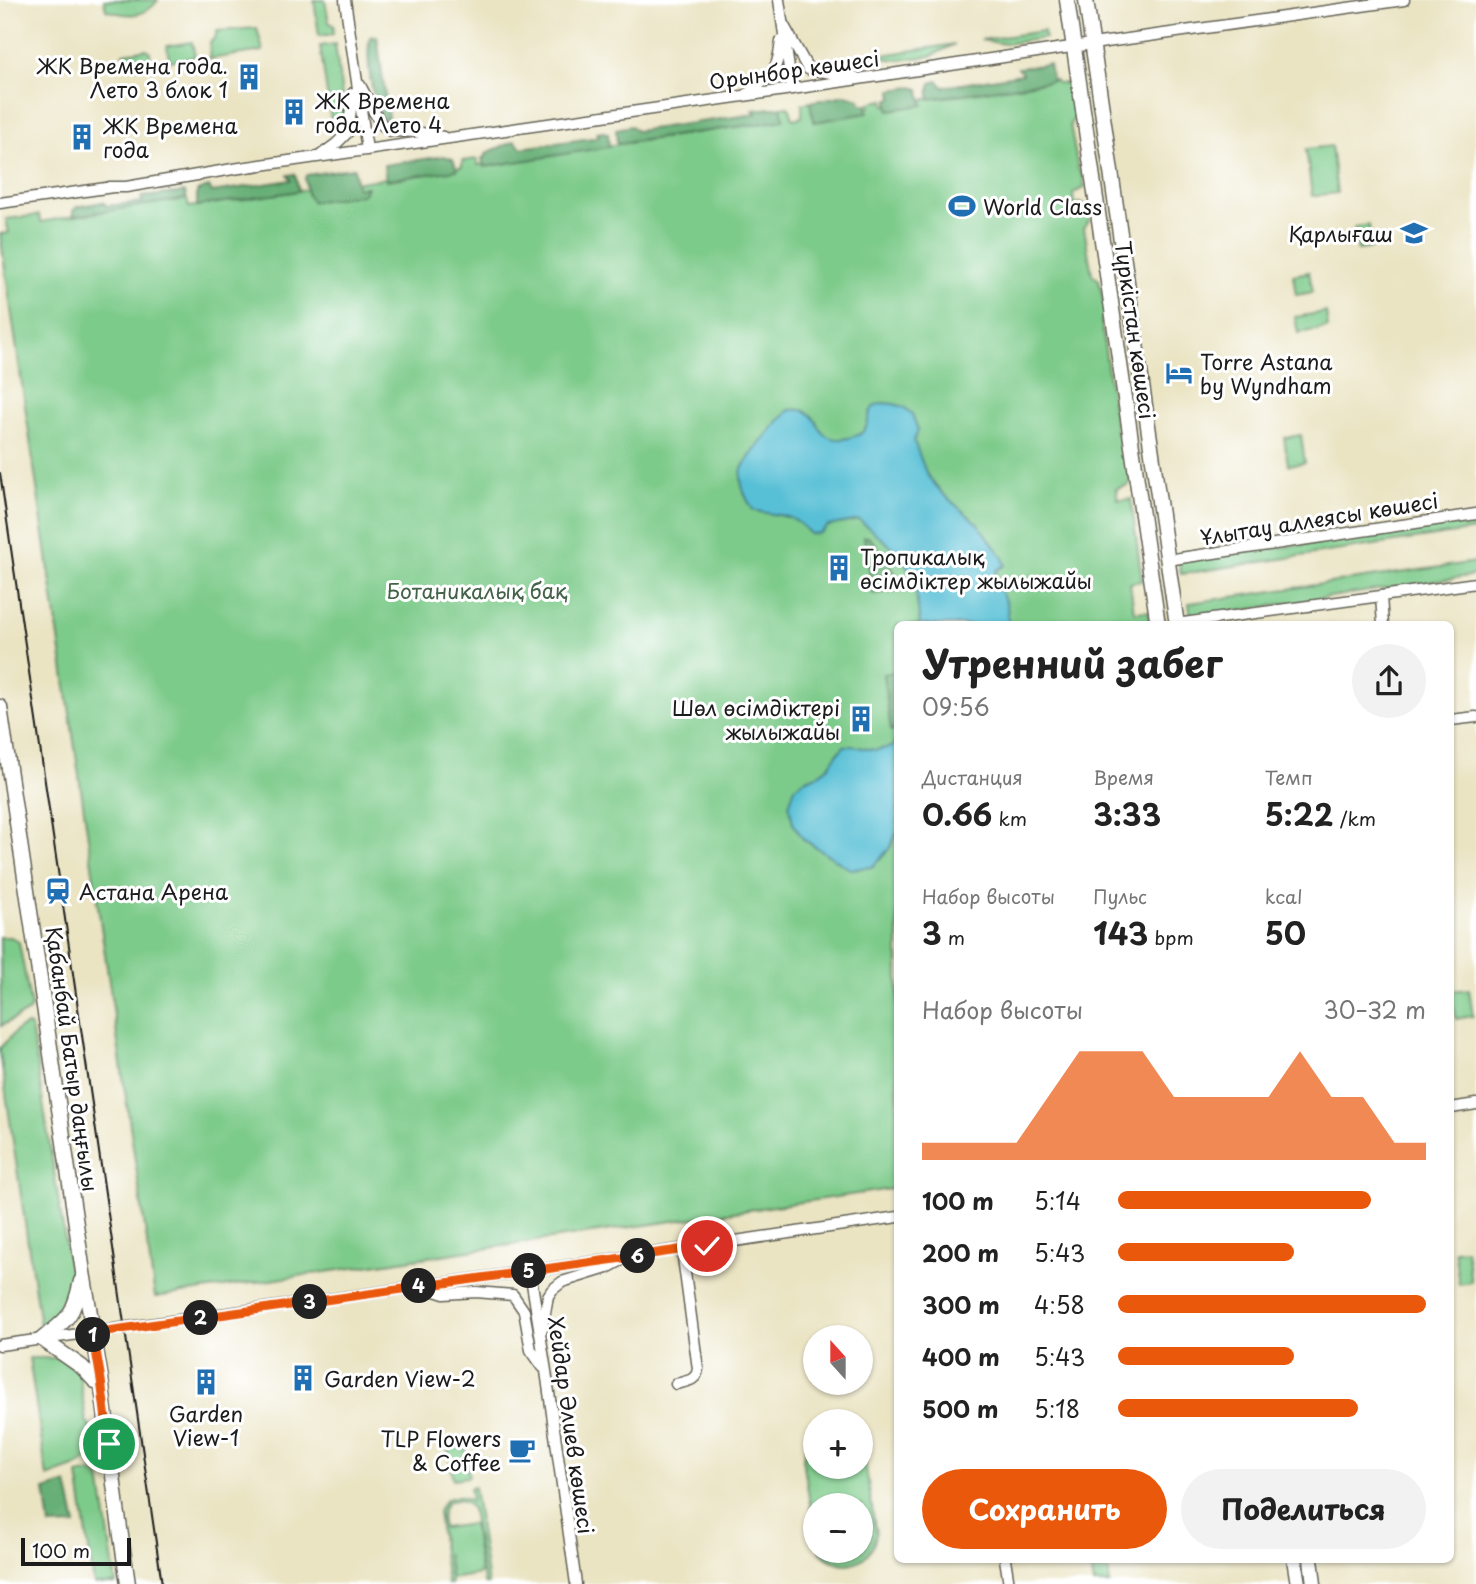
<!DOCTYPE html>
<html lang="ru">
<meta charset="utf-8">
<style>
body{margin:0;font-family:"Playpen Sans",sans-serif;background:#f2f2f2;color:#222;height:100vh;display:flex;flex-direction:column;font-size:26px;white-space:nowrap}
*{box-sizing:border-box;margin:0}
p{font-size:23px;color:#767676}
.icon{flex:none;width:38px;height:38px;fill:none;stroke:currentColor;stroke-width:2;stroke-linecap:round;stroke-linejoin:round}
.map{position:relative;flex:1;overflow:hidden}
.details{position:absolute;left:894px;top:621px;width:560px;height:942px;display:flex;flex-direction:column;background:#fff;border-radius:10px;box-shadow:0 2px 5px #0004}
.details>*{flex:none}
.needle{width:46px;rotate:339deg}
.tools{position:absolute;left:803px;top:1325px;display:grid;gap:14px}
.tools a{display:grid;place-items:center;width:70px;height:70px;border-radius:50%;background:#fff;box-shadow:0 2px 5px #0004;font-size:35px}
.scale{position:absolute;left:21px;bottom:18px;width:110px;box-sizing:border-box;padding-left:7px;border:4px solid #1c1c1c;border-top:0;font-size:19px;line-height:24px;white-space:nowrap;color:#1c1c1c;-webkit-text-stroke:5px #fff;paint-order:stroke}
.pin{position:absolute;display:grid;place-items:center;width:60px;height:60px;color:#fff;margin:-30px;border:4px solid #fff;border-radius:50%;box-shadow:0 2px 7px #0007}
.km{position:absolute;width:35px;height:35px;margin:-18px;border-radius:50%;background:#222;color:#fff;font-size:19px;line-height:35px;text-align:center}
.round{display:grid;place-items:center;flex:none;width:74px;height:74px;border-radius:37px;background:#f2f2f2}
.overview{display:flex;align-items:center;justify-content:space-between;height:119px;padding:0 28px}
h1{font-size:38px;font-weight:700;line-height:52px}
.metrics{display:grid;grid-template-columns:repeat(3,1fr);gap:10px;height:119px;padding:7px 28px}
.metrics div{display:grid;align-content:center}
.metrics b{font-size:30px;font-weight:700}
.metrics small{font-size:19px;font-weight:400}
.metrics p{font-size:19px}
.chart{height:196px;padding:14px 28px}
.chart p{display:flex;justify-content:space-between}
.chart svg{width:100%;height:126px;margin-top:7px;fill:#ea580c;opacity:.7}
.action{display:flex;gap:14px;margin-top:auto;padding:14px 28px}
.action a{flex:1;height:80px;border-radius:42px;background:#ea580c;color:#fff;font-size:28px;font-weight:700;line-height:80px;text-align:center}
.action a+a{background:#f2f2f2;color:#222}
ul{padding:0 28px;list-style:none;font-size:23px}
li{display:grid;grid-template-columns:112px 84px 1fr;align-items:center;height:52px}
li i{height:18px;border-radius:9px;background:#ea580c}
.map>svg:first-child{display:block}
</style>
<div class="map">
<svg width="1476" height="1584" viewBox="0 0 1476 1584">
<rect width="100%" height="100%" fill="#fff"/>
<filter id="ink" filterUnits="userSpaceOnUse"><feTurbulence type="fractalNoise" baseFrequency=".0143" numOctaves="2"/><feDisplacementMap in="SourceGraphic" scale="14" xChannelSelector="R" yChannelSelector="G"/><feConvolveMatrix kernelMatrix="1 2 1 2 8 2 1 2 1" color-interpolation-filters="sRGB"/></filter>
<filter id="wash" filterUnits="userSpaceOnUse"><feTurbulence type="fractalNoise" baseFrequency=".00686" numOctaves="4" result="noise"/><feDisplacementMap in="SourceGraphic" scale="28" xChannelSelector="R" yChannelSelector="G"/><feGaussianBlur stdDeviation="1.57" result="paint"/><feColorMatrix in="noise" values="0 0 0 0 0 0 0 0 0 0 0 0 0 0 0 0 0 1.4 0 .05"/><feComposite in="paint" operator="in"/></filter>
<g filter="url(#wash)">
<rect width="100%" height="100%" fill="#eae4c3"/>
<path fill="#7dcb8a" stroke="#4c7453" stroke-width="2" d="M104 0H158C145 19 126 16 106 10Z
M314 0H325L329 22 334 26 333 34 319 36Z
M257 28 263 51 209 59 210 42 215 38 217 31Z
M1044 31 1045 38 1005 44 981 40Z
M192 42 195 57 169 61 167 46Z
M335 44 345 117 340 128H332L320 46Z
M955 44 931 56 900 60 869 57Z
M147 49 150 52 151 64 134 67H126L123 63 124 53Z
M1056 80 1057 83H1074L1078 114 1070 124 1078 169 1083 178 1085 188 1073 193 1074 204 1080 203 1086 206 1090 219 1084 228 1092 274 1099 280 1106 316 1101 321 1117 436 1123 443 1131 479 1129 485 1116 489 1118 500 1131 499 1142 581 1130 583 1134 612 1148 611 1150 625H898V1188L155 1297 0 234 9 233 6 219 39 215 41 222 73 216V211L77 207 103 202 107 206 143 202 141 197 185 192 189 207 462 167V161L477 159 478 165 783 120 781 107 787 106 790 109 793 119 802 117V104L810 102 813 116 870 107 869 103 884 100 885 105Z
M1331 146 1337 193 1312 196 1306 149Z
M1369 225 1372 248 1358 250 1354 227Z
M1309 272 1313 292 1296 295 1293 275Z
M1326 312 1328 328 1298 333 1295 317Z
M1301 435 1305 463 1288 465 1284 438Z
M1476 518V530L1181 574 1178 560 1405 532Z
M1476 562V575L1191 618 1189 603Z
M0 937H11L19 942 31 1007 29 1011 1 1026Z
M1469 989 1473 1016 1456 1019 1454 1007H1451V991Z
M27 1025 31 1027 72 1285 67 1310 41 1332 0 1053V1048L16 1031Z
M1466 1249 1471 1282 1459 1284 1454 1250Z
M29 1358H61L79 1372 86 1421 95 1434V1455L77 1466 47 1477Z
M815 1435 816 1466H861V1444L863 1448 876 1534C872 1565 840 1574 820 1551L861 1550V1505H816L815 1538 803 1458 806 1446Z
M465 1446 469 1477 453 1479 448 1449Z
M92 1472 100 1477 116 1584H94L78 1475Z
M474 1487 488 1584H484L472 1509C465 1499 449 1495 443 1510 440 1516 442 1522 443 1528L473 1524 480 1574 451 1579 447 1553 451 1584H447L438 1512C444 1496 457 1493 471 1501L470 1488Z
M1090 1559H1107L1110 1584H1094Z"/>
<path fill="#66af76" stroke="#416649" stroke-width="2" d="M377 36 388 117 383 121C372 98 365 62 370 37Z
M1049 64 1052 81 930 99 929 91 931 83 938 81 943 87 1022 74 1018 68Z
M912 87 919 89 923 105 889 110 888 100 893 98 892 90Z
M845 95 860 99 861 104H866L868 113 814 122 810 102Z
M781 107 784 120 617 144 616 129 631 126 636 131 756 114 753 110Z
M603 132 608 133 609 147 484 167 482 158 486 157V153L515 141 521 148 599 137 597 133Z
M444 156 453 159 457 170 386 180 384 165Z
M354 168 357 188 367 187 364 194 312 202 307 194 305 178 307 175Z
M295 174 299 191 197 206V191L209 187 212 192 291 180 288 175Z
M185 192 186 199 74 216 73 211 77 207 103 202 107 206 143 202 141 197Z
M864 537H868C882 552 893 565 900 584L896 585 895 591 873 594Z
M898 671V724L894 731H891L883 674Z
M67 1483 76 1525 50 1526 45 1490Z"/>
<path fill="#59c0d6" stroke="#3a6e79" stroke-width="2" d="M882 403 894 404 904 407 912 414 918 430 914 441 927 475 943 494 978 524 1003 558 1005 565 997 570 995 579 1007 605 1009 625H920L914 576 893 548 859 520 828 526 820 533 810 534C790 510 780 518 753 510 746 498 738 484 742 469 745 461 784 412 790 410 794 409 798 410 801 410 823 414 813 445 848 438 880 432 858 409 882 403Z
M898 737V833L896 834 890 848 872 867 850 869 803 839 793 823 789 805 795 787 804 780 817 775 829 766 837 754 844 746H852L875 750 892 747Z"/>
</g>
<g filter="url(#ink)">
<g fill="none" stroke-linecap="round" stroke-linejoin="round">
<g stroke="#646256" stroke-width="13">
<path id="minor" d="M345 0 367 150
M779 0 792 89
M783 24 808 69 855 77
M360 85 380 123 390 131 416 132 443 137
M746 95C772 74 777 75 781 41
M321 155 336 144 348 132 353 93
M109 187H126L233 169 792 89 1057 49 1404 0
M0 203 113 187
M1167 560 1476 514
M1381 596 1383 625
M1176 624 1476 583
M1451 720 1476 717
M1451 1108 1476 1104
M530 1271 546 1371 576 1584
M422 1287 444 1294 476 1292 513 1295 524 1311 531 1350 543 1367
M542 1330 548 1296 552 1290 562 1282 607 1268 620 1261
M0 1345 545 1269 898 1217
M676 1384C686 1381 697 1381 698 1369L682 1250
M1005 1559 1009 1584"/>
</g>
<g stroke="#646256" stroke-width="17">
<path id="major" d="M1067 0 1158 625
M1086 0 1177 625
M0 707 83 1272 101 1379 117 1508 128 1584
M81 1281C74 1314 69 1319 42 1339L82 1367 95 1381
M1294 1559 1298 1584
M1311 1559 1314 1584"/>
</g>
<use href="#minor" stroke="#fff" stroke-width="10"/>
<use href="#major" stroke="#fff" stroke-width="14"/>
<path stroke="#1c1c1c" stroke-width="2" d="M0 473 162 1584"/>
</g>
</g>
<g fill="none" stroke-linecap="round" stroke-linejoin="round" filter="url(#ink)">
<g stroke="#fff" stroke-width="14">
<path id="route" d="M109 1444 101 1380 93 1333 707 1246"/>
</g>
<use href="#route" stroke="#ea580c" stroke-width="9"/>
</g>
<defs>
<g id="building-bare" transform="scale(2.1)"><path d="M-4-6H4V6H1V3H-1V6H-4ZM-2.5-4.3h1.7v1.8h-1.7ZM.8-4.3h1.7v1.8H.8ZM-2.5-1h1.7V.8h-1.7ZM.8-1h1.7V.8H.8Z" fill="#1f6fb2" stroke="#fff" stroke-width="2.5" paint-order="stroke"/></g>
<g id="stadium-bare" transform="scale(2.1)"><path d="M0-5a6.5 5 0 1 0 0 10a6.5 5 0 1 0 0-10ZM-3.5-1.8h7v3.6h-7Z" fill="#1f6fb2" stroke="#fff" stroke-width="2.5" paint-order="stroke"/></g>
<g id="school-bare" transform="scale(2.1)"><path d="M0-5L7-2L0 1L-7-2ZM-4 1L0 2.5L4 1V4Q0 6-4 4Z" fill="#1f6fb2" stroke="#fff" stroke-width="2.5" paint-order="stroke"/></g>
<g id="hotel-bare" transform="scale(2.1)"><path d="M-6-4.5h1.5V1H6V5H4.5V3h-9V5H-6ZM-4 0a1.8 1.8 0 1 1 3.6 0ZM.5 0V-2.5h3Q6-2.5 6 0Z" fill="#1f6fb2" stroke="#fff" stroke-width="2.5" paint-order="stroke"/></g>
<g id="station-bare" transform="scale(2.1)"><path d="M-3-6H3Q5-6 5-4V2Q5 4 3 4L4.5 6H3L1.5 4h-3L-3 6H-4.5L-3 4Q-5 4-5 2V-4Q-5-6-3-6ZM-3.5-4v3h7v-3ZM-3.5 1v1.5H-2V1ZM2 1v1.5H3.5V1Z" fill="#1f6fb2" stroke="#fff" stroke-width="2.5" paint-order="stroke"/></g>
<g id="cafe-bare" transform="scale(2.1)"><path d="M-5.5-4.5H6V0H3Q3 3.5 0 3.5H-2.5Q-5.5 3.5-5.5 0ZM3-3.2v2h1.7v-2ZM-6 4.5H4V6H-6Z" fill="#1f6fb2" stroke="#fff" stroke-width="2.5" paint-order="stroke"/></g>
</defs>
<g fill-rule="evenodd">
<use href="#building-bare" x="249" y="77"/>
<use href="#building-bare" x="294" y="112"/>
<use href="#building-bare" x="82" y="137"/>
<use href="#stadium-bare" x="962" y="206"/>
<use href="#school-bare" x="1414" y="233"/>
<use href="#hotel-bare" x="1179" y="373"/>
<use href="#building-bare" x="839" y="568"/>
<use href="#building-bare" x="861" y="719"/>
<use href="#station-bare" x="58" y="891"/>
<use href="#building-bare" x="303" y="1378"/>
<use href="#building-bare" x="206" y="1382"/>
<use href="#cafe-bare" x="522" y="1450"/>
</g>
<g text-anchor="middle" dominant-baseline="central" stroke-width="6" stroke-linejoin="round" paint-order="stroke">
<g font-size="21" fill="#1c1c1c" stroke="#fff" text-anchor="start">
<text x="228" y="65" text-anchor="end">ЖК Времена года.<tspan x="228" dy="24">Лето 3 блок 1</tspan></text>
<text x="315" y="100">ЖК Времена<tspan x="315" dy="24">года. Лето 4</tspan></text>
<text x="103" y="125">ЖК Времена<tspan x="103" dy="24">года</tspan></text>
<text x="983" y="206">World Class</text>
<text x="1393" y="233" text-anchor="end">Қарлығаш</text>
<text x="1200" y="361">Torre Astana<tspan x="1200" dy="24">by Wyndham</tspan></text>
<text x="860" y="556">Тропикалық<tspan x="860" dy="24">өсімдіктер жылыжайы</tspan></text>
<text x="840" y="707" text-anchor="end">Шөл өсімдіктері<tspan x="840" dy="24">жылыжайы</tspan></text>
<text x="79" y="891">Астана Арена</text>
<text x="324" y="1378">Garden View-2</text>
<text x="206" y="1413" text-anchor="middle">Garden<tspan x="206" dy="24">View-1</tspan></text>
<text x="501" y="1438" text-anchor="end">TLP Flowers<tspan x="501" dy="24">&amp; Coffee</tspan></text>
</g>
<g font-size="21" fill="#1c1c1c" stroke="#fff">
<text transform="translate(794 69) rotate(-8)">Орынбор көшесі</text>
<text transform="translate(1136 330) rotate(82)">Түркістан көшесі</text>
<text transform="translate(1319 518) rotate(-9)">Ұлытау аллеясы көшесі</text>
<text transform="translate(73 1059) rotate(82)">Қабанбай Батыр даңғылы</text>
<text transform="translate(572 1425) rotate(82)">Хейдар Әлиев көшесі</text>
</g>
<g font-size="21" fill="#436248" stroke="#fff">
<text x="477" y="590">Ботаникалық бақ</text>
</g>
</g>
</svg>
<div class="tools">
<a><svg class="needle" viewBox="-14 -14 28 28"><path d="M0-13l5 13h-10z" fill="#e53935"/><path d="M0 13l5-13h-10z" fill="#767676"/></svg></a>
<a>+</a>
<a>−</a>
</div>
<div class="scale">100 m</div>
<div class="pin" style="left:109px;top:1444px;background:#1e9e55"><svg class="icon" aria-label="arrive" viewBox="0 0 24 24"><path d="M6 21V4h12l-3 4 3 4H6"/></svg></div>
<div class="pin" style="left:707px;top:1246px;background:#d93025"><svg class="icon" aria-label="check" viewBox="0 0 24 24"><path d="M5 12l5 5 9-10"/></svg></div>
<b class="km" style="left:93px;top:1335px">1</b>
<b class="km" style="left:201px;top:1318px">2</b>
<b class="km" style="left:310px;top:1302px">3</b>
<b class="km" style="left:419px;top:1286px">4</b>
<b class="km" style="left:529px;top:1271px">5</b>
<b class="km" style="left:638px;top:1256px">6</b>
<section class="details">
<div class="overview"><div><h1>Утренний забег</h1><p>09:56</p></div><a class="round"><svg class="icon" aria-label="share" viewBox="0 0 24 24"><path d="M12 15V3M7 8l5-5 5 5M5 13v7h14v-7"/></svg></a></div>
<div class="metrics">
<div><p>Дистанция</p><b>0.66<small> km</small></b></div>
<div><p>Время</p><b>3:33</b></div>
<div><p>Темп</p><b>5:22<small> /km</small></b></div>
</div>
<div class="metrics">
<div><p>Набор высоты</p><b>3<small> m</small></b></div>
<div><p>Пульс</p><b>143<small> bpm</small></b></div>
<div><p>kcal</p><b>50</b></div>
</div>
<div class="chart"><p><span>Набор высоты</span>30–32 m</p>
<svg viewBox="0 0 160 44" preserveAspectRatio="none"><path d="M0 44V38L10 38L20 38L30 38L40 22L50 6L60 6L70 6L80 22L90 22L100 22L110 22L120 6L130 22L140 22L150 38L160 38V44z"/></svg>
</div>
<ul>
<li><b>100 m</b>5:14<i style="width:82%"></i></li>
<li><b>200 m</b>5:43<i style="width:57%"></i></li>
<li><b>300 m</b>4:58<i style="width:100%"></i></li>
<li><b>400 m</b>5:43<i style="width:57%"></i></li>
<li><b>500 m</b>5:18<i style="width:78%"></i></li>
</ul>
<div class="action"><a>Сохранить</a><a>Поделиться</a></div>
</section>
</div>
